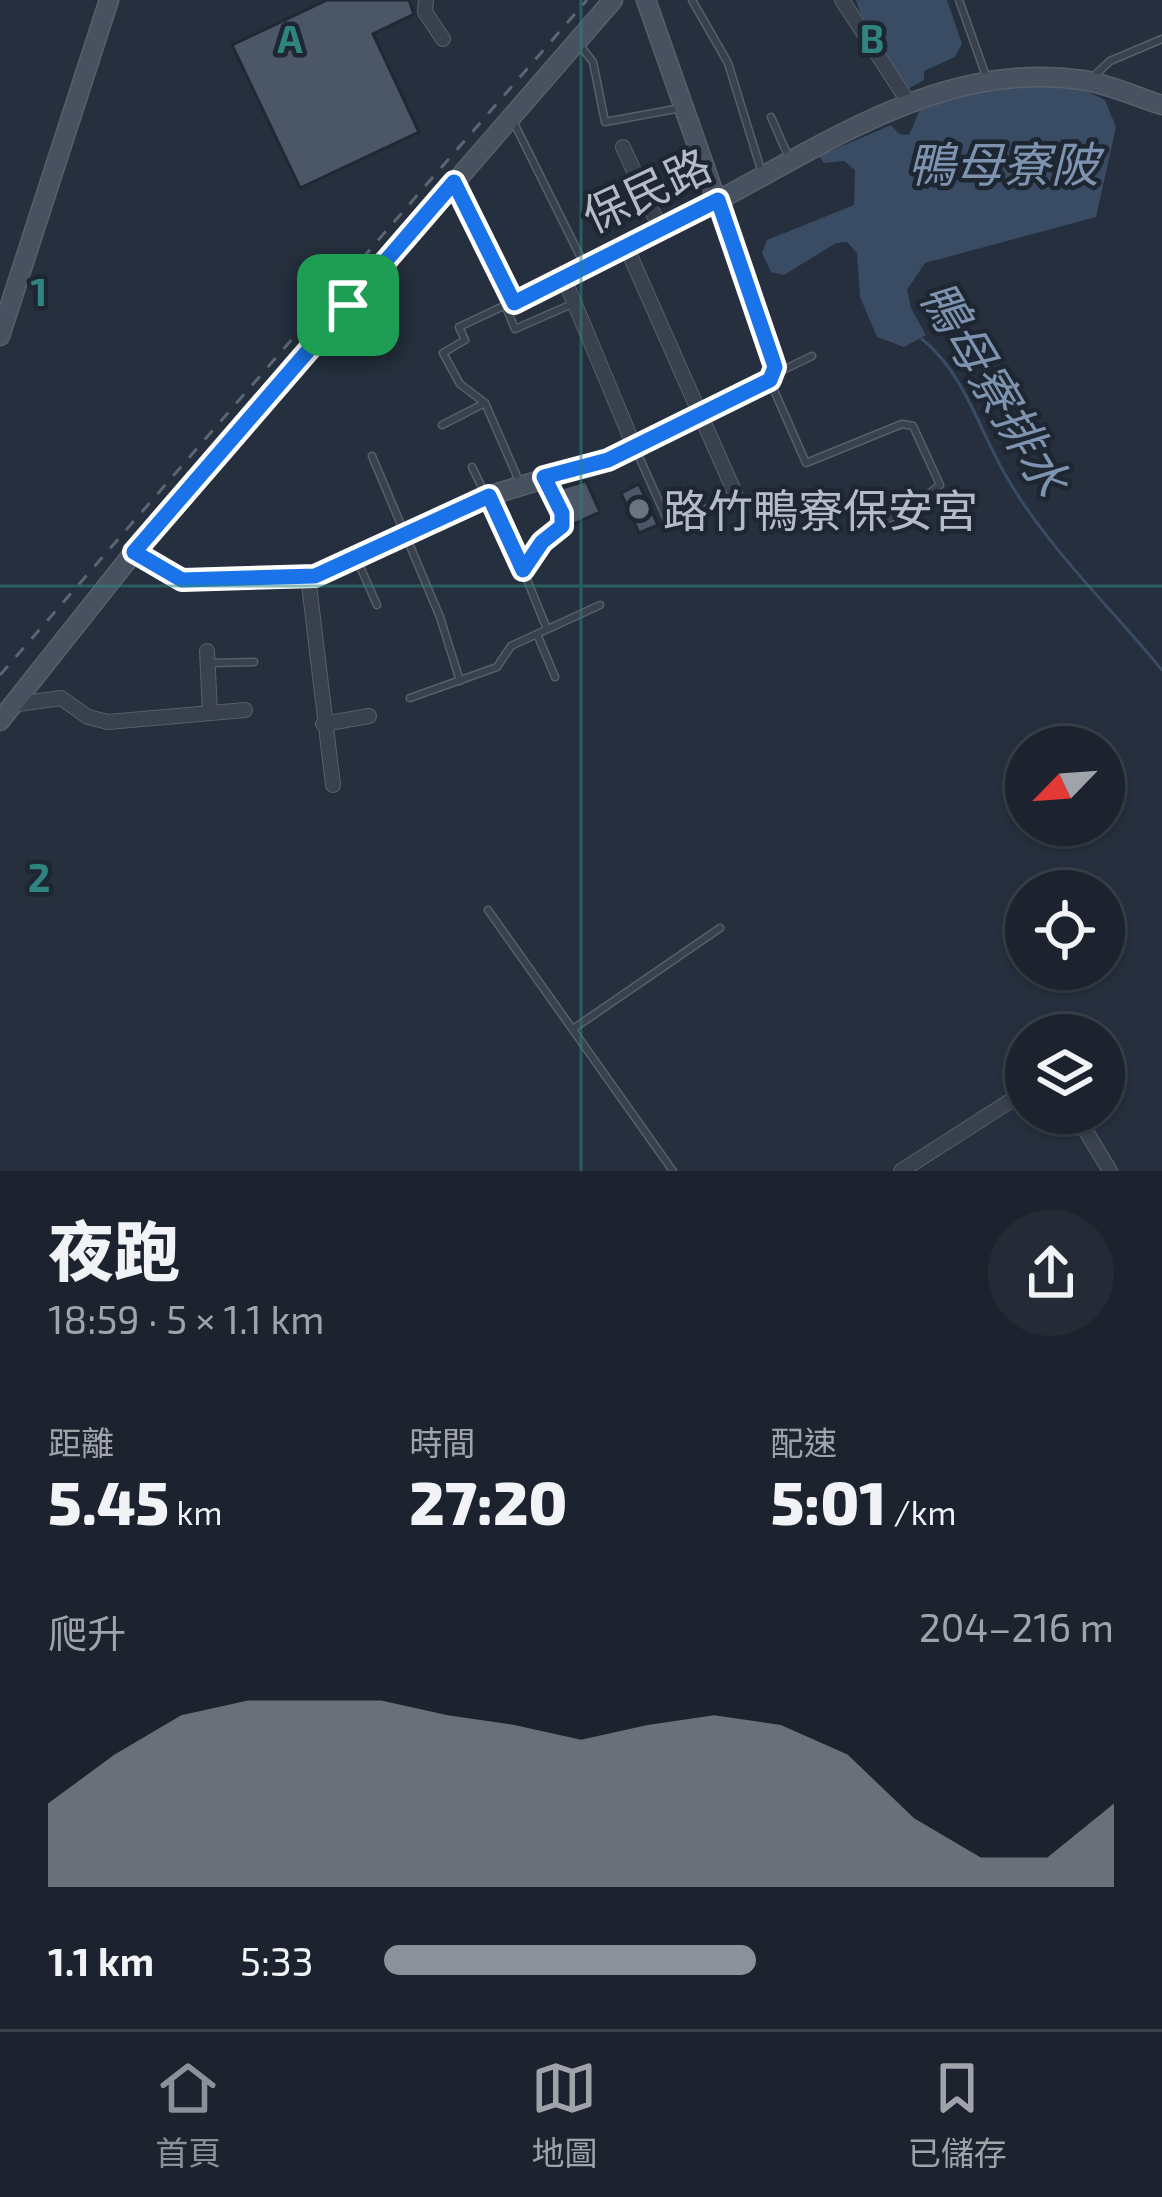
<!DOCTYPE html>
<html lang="zh-TW">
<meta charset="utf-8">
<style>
body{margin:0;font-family:"Exo 2","Noto Sans TC",sans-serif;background:#252b36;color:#f1f3f6;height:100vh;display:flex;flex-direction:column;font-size:45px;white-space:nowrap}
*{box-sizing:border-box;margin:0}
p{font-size:39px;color:#a0a4aa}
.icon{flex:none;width:66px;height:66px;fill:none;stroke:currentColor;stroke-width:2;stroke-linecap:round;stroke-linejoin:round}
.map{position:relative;height:1171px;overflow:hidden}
.drawer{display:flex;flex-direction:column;background:#1c232e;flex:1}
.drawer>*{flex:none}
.needle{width:78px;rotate:245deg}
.controls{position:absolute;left:1005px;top:726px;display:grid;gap:24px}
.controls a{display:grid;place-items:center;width:120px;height:120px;border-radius:50%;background:#1c232e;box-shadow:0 3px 9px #0004,0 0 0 3px #3a404a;font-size:60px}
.pin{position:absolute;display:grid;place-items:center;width:102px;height:102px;color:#fff;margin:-51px;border-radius:24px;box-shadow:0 6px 18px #0006}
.round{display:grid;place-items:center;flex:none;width:126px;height:126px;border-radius:63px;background:#252b36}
.summary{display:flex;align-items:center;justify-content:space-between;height:204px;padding:0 48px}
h1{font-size:66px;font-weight:800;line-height:90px}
.stats{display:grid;grid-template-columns:repeat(3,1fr);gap:18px;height:204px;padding:12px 48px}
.stats div{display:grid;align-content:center}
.stats b{font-size:60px;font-weight:800}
.stats small{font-size:33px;font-weight:400}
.stats p{font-size:33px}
.chart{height:336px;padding:24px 48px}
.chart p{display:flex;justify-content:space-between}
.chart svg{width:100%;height:216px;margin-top:12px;fill:#8c9099;opacity:.7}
ul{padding:0 48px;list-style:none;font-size:39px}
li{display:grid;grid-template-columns:192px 144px 1fr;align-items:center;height:90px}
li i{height:30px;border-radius:15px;background:#8c9099}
.tabs{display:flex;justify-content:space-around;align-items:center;height:168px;border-top:3px solid #3a404a;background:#1c232e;font-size:33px;color:#a0a4aa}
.tabs a{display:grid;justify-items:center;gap:6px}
.tabs .current{color:#8c9099}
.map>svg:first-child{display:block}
</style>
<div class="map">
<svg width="1162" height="1171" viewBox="0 0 1162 1171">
<rect width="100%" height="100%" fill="#252f3d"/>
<path fill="#3a4b64" d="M856 0H947L962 44 955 57 924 71V80L906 90 865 28Z
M993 85 1077 87 1105 100 1116 127 1096 217 925 263 907 290 911 308 926 335 904 347 877 337 860 297 857 253 847 242 836 243 784 275 771 272 762 253 767 240 854 205 855 170 844 161 824 163 819 156 891 125 899 134 909 135 921 107Z"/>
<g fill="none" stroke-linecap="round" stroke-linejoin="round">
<path stroke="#3a4b64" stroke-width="3" d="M922 339C967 376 979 432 1009 481 1050 550 1111 608 1162 670"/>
</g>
<path fill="#4b5666" stroke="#202834" stroke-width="3" d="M327 0H409L414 14 373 34 419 132 300 188 232 45Z
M586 481 600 512 571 525 558 489Z
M639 484 658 525 639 533 621 493Z"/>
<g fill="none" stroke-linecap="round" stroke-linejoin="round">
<g stroke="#575f6b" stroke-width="9">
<path id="lane" d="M692 0 728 63 762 173
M959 0 986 76
M579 44 593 62 605 122 681 108
M1092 78 1110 61 1162 39
M771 117 789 158
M512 119 585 266
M506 307 515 329 572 304
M777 373 812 356
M770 381 806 463 902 424 913 426 940 485 906 511 876 524
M442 425 485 403
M636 450 669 524 726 501 735 493
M372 456 440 617 460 681
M472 467 521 567
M545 480 562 513V527L542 542 523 570 547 629
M519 481 485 403 460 384 443 353 465 340 459 327 561 279
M358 562 377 605
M537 634 555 677
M211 663 254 662
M410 698 497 667 511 646 600 605
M488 910 673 1171
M573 1029 720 928"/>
</g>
<g stroke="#575f6b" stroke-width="16">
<path id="street" d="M426 0 425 12 443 39
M842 0 909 103
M623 147 660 228
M454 182 514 303
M625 244 735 493
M634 446 564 278 719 200
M308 576 333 785
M207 651 210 712
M11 705 61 698 88 717 108 722 245 710
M323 724 369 716
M1075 1113 1110 1171
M901 1171 1026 1091"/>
</g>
<g stroke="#575f6b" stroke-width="21">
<path id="secondary" d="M719 200C831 140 949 60 1082 80 1109 84 1136 97 1162 105
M0 336 109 0
M134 552 182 579 315 576 494 494 608 460 769 380 774 367 772 358 646 0
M0 721 134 552 613 0"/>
</g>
<use href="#lane" stroke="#39414d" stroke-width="6"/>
<use href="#street" stroke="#39414d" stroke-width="14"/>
<use href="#secondary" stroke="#475160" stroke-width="18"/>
<path stroke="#5b6574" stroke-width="3" stroke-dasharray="12 12" stroke-linecap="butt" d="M0 675 587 0"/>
</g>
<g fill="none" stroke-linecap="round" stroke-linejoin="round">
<g stroke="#fff" stroke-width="24">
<path id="route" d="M454 182 514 303 718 200 772 358 775 367 770 380 608 460 544 477 562 513V526L542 542 523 570 489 496 315 576 182 580 134 552Z"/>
</g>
<use href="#route" stroke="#1a73e8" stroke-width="15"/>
</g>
<path fill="none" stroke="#308480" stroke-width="3" stroke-opacity="0.55" d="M581 0V1171M0 586H1162"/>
<circle fill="#6b7280" stroke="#1e2632" stroke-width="4.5" cx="639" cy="509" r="12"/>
<g text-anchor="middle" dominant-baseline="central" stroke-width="9" stroke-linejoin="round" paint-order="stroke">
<g font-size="45" fill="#b5bcc8" stroke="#1e2632">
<text transform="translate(646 189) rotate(-25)">保民路</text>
</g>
<g font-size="45" fill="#b5bcc8" stroke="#1e2632" text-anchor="start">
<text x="663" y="509">路竹鴨寮保安宮</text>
</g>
<g font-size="48" font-style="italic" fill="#7e93af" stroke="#1e2632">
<text x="1003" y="163">鴨母寮陂</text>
<text transform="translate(996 387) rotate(59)">鴨母寮排水</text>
</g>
</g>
<g font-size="39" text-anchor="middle" font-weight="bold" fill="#308480" stroke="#1e2632" stroke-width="9" stroke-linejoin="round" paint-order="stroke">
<text x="290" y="53">A</text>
<text x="872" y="53">B</text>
<text x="39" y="306">1</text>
<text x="39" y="892">2</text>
</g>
</svg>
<div class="controls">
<a><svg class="needle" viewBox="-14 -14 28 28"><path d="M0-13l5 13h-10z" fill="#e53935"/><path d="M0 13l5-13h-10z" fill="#a0a4aa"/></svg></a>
<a><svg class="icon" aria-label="locate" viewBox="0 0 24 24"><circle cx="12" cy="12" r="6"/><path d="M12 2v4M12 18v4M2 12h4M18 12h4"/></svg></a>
<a><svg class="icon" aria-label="layers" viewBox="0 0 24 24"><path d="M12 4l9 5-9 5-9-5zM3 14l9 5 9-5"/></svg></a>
</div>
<div class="pin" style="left:348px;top:305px;background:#1e9e55"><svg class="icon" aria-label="arrive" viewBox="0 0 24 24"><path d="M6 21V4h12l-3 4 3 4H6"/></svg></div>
</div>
<section class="drawer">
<div class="summary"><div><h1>夜跑</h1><p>18:59 · 5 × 1.1 km</p></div><a class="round"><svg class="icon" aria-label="share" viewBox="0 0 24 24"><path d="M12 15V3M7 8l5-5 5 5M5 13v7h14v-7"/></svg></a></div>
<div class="stats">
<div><p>距離</p><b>5.45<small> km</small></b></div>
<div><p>時間</p><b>27:20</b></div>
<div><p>配速</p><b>5:01<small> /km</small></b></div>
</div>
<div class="chart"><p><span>爬升</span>204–216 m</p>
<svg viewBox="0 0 160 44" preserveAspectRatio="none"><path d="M0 44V27L10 17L20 9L30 6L40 6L50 6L60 9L70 11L80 14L90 11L100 9L110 11L120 17L130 30L140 38L150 38L160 27V44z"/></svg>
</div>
<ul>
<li><b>1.1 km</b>5:33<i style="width:51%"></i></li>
</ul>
</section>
<nav class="tabs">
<a class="current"><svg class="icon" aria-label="home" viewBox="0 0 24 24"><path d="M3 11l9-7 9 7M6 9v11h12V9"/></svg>首頁</a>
<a><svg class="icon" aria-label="map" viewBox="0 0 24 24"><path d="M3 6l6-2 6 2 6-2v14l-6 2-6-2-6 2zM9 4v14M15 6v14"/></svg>地圖</a>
<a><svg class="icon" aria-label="saved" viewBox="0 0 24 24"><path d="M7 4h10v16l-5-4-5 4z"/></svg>已儲存</a>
</nav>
